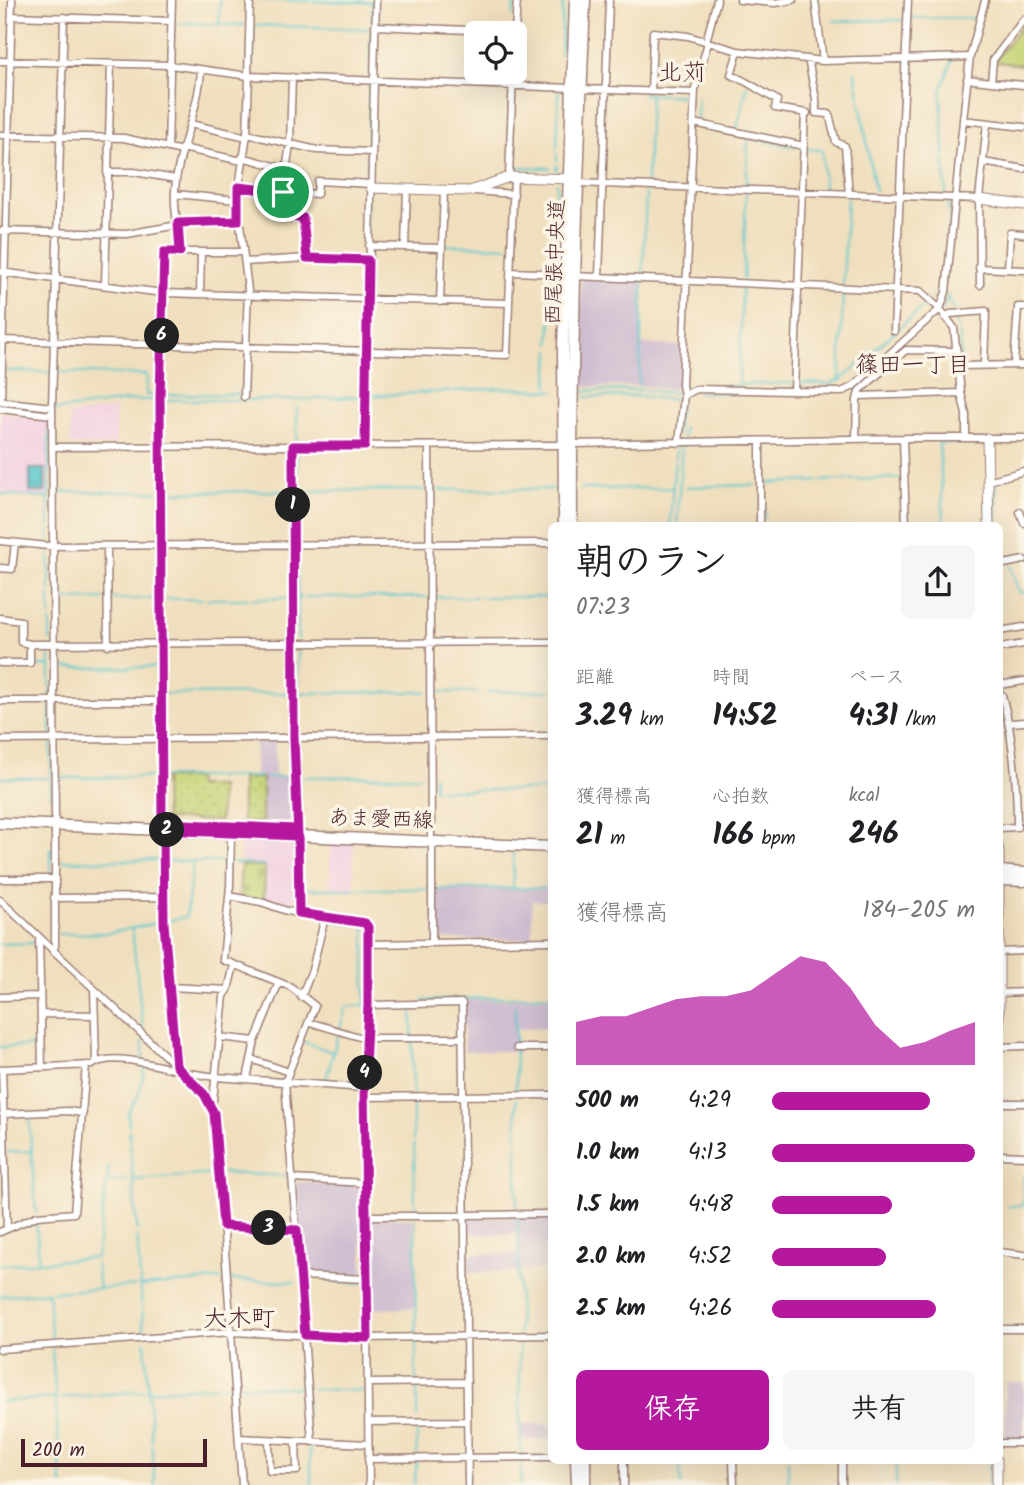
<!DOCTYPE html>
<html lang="ja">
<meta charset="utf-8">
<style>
body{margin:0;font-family:Kalam,"Klee One",sans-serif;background:#f6f6f6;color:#202124;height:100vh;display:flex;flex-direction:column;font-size:26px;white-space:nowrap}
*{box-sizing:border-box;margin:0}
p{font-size:23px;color:#757577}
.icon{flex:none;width:38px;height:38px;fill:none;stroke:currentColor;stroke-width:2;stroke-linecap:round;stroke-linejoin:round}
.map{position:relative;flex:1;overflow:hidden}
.sheet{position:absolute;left:548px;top:522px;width:455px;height:942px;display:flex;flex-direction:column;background:#fff;border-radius:10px;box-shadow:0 7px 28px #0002}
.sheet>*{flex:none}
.buttons{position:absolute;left:464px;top:21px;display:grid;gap:14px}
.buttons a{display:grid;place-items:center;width:63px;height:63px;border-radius:10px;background:#fff;box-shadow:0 7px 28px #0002;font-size:35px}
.scale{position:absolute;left:21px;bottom:18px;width:186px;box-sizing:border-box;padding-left:7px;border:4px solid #4a1f2b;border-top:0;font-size:19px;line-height:24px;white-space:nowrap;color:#4a1f2b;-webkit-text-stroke:5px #fcf5e5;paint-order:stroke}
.pin{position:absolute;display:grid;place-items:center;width:60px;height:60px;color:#fff;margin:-30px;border:4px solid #fff;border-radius:50%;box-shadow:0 2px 7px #0007}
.km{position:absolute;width:35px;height:35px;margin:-18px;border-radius:50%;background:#222;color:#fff;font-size:19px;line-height:35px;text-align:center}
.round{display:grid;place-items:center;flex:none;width:74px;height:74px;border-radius:10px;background:#f6f6f6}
.headline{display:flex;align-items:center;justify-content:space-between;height:119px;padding:0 28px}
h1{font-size:38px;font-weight:700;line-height:52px}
.metrics{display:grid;grid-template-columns:repeat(3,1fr);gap:10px;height:119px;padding:7px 28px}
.metrics div{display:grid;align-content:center}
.metrics b{font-size:30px;font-weight:700}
.metrics small{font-size:19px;font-weight:400}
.metrics p{font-size:19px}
.chart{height:196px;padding:14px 28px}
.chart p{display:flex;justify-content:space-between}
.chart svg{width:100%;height:126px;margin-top:7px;fill:#b5179e;opacity:.7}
.action{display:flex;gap:14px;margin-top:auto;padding:14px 28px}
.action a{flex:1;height:80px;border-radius:10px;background:#b5179e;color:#fff;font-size:28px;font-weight:700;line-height:80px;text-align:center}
.action a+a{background:#f6f6f6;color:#202124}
ul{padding:0 28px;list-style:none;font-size:23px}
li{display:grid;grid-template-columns:112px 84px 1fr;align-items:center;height:52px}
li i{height:18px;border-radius:9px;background:#b5179e}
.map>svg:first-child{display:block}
</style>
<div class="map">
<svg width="1024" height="1485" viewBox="0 0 1024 1485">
<defs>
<pattern id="grass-dots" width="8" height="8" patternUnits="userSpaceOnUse" patternTransform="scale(1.75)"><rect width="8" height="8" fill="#c5d375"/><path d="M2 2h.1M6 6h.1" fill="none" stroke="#abb565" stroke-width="1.8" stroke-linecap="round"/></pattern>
<pattern id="cemetery-stones" width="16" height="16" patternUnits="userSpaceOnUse" patternTransform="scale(1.75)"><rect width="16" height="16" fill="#c5d375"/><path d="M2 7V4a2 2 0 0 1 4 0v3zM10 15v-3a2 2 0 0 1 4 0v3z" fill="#abb565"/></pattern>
<pattern id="water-ripples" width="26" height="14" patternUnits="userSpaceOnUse" patternTransform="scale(1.75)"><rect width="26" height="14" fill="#59c7ce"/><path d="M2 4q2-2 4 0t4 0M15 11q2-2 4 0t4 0" fill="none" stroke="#4faab1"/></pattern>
</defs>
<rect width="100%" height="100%" fill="#fcf5e5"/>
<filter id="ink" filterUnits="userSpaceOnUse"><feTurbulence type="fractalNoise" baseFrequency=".0143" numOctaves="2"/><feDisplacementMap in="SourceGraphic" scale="14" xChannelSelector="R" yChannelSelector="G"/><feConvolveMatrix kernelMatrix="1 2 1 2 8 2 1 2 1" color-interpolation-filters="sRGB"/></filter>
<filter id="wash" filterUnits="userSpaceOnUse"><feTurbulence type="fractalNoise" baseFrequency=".00686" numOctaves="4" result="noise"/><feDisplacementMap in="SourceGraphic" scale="28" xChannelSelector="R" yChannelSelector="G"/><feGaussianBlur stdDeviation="1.57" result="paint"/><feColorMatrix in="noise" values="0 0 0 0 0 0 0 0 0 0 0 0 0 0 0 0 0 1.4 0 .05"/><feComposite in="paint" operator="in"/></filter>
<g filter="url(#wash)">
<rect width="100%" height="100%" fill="#f0dfbe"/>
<path fill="#f2cfe2" d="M115 409 116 445H71L69 415Z
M0 412 48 418V497L0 493Z
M241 839 292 840 295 843 294 910 264 902 265 864 241 862Z
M330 842 353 843 354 888H330Z"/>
<path fill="#cfbdd0" d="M581 279 642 280 640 344 682 346 680 386 673 389 637 386 579 387Z
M255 741H275V775H267L266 777H292V822L290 824 262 823V776L255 775Z
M551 889V901H532V939L435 940 434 890Z
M551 997V1028L515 1029V1051H464V1001Z
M298 1182 361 1185 363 1275 305 1273 302 1271 296 1184Z
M517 1217V1234H467V1220L469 1218Z
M518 1217H551V1270H519Z
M370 1218H413L415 1308 369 1309 368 1221Z
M517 1253 518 1272 468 1273V1254Z
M1005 1382H1024V1441L1005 1440Z
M521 1424H551V1440H522Z"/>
<path fill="url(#grass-dots)" stroke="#887950" stroke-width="2" d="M164 778H196L197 786H220V821L165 819Z
M242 778H262V823L242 822Z"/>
<path fill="url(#cemetery-stones)" stroke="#887950" stroke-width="2" d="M241 865 265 866 264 902 239 896Z"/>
<path fill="#c5d375" stroke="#887950" stroke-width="2" d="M1024 23V65L996 62V59Z"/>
<path fill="url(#water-ripples)" stroke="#52737c" stroke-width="2" d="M30 469H45V492H30Z"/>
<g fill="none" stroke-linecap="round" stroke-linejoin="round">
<path stroke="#59c7ce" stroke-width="2" d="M245 0H246
M257 0 372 2
M15 9V0
M513 16 514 0
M910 18H976
M372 21V0
M834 21 903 20
M175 23 245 25
M219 23 220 0
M254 25 371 29 370 77
M561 55 563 0
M252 70 253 27
M855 72 875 191
M642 94 691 96
M697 119 698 96
M697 127 795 147
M737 128 747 86
M11 132 57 133
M368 148 369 84
M557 148 559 90
M808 149 822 150 824 189
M557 161V154
M513 167 551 168
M556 170 557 166
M367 180V155
M647 183 650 96
M746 186 748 139
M946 194 941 92 952 60
M10 228 54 229
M86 230H102
M446 245 508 247
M365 256 367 187
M553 270 557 183
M641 276H643L646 189
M743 280 746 193
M843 285 847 198
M364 295 365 263
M933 299 943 291 950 222 948 202
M948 299 954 310
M943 309 948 295
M955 317 960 338 961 363
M550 344 553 276
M362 349 363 304
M5 371 49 372
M56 372 147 375 146 395H157
M841 380 928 302
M797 383 829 384 840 380 843 290
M548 385 550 350
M639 385 643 281
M739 385 742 286
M687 387 792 383
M361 391 362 355
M579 391 638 390 677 393
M697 392 730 393
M162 395 240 394
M585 397 638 396 679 400 677 434
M15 406 49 411 134 400H297L505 388 555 391
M297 406V442
M49 418V544
M683 438 684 428
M764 447 765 518
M297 453V539
M996 482 997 525
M764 483 900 478
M686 487 755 485
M581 489 673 488
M432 490 554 489
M297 491 426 490
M57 492H157
M163 492 290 491
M0 494 48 498
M670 525 676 447
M677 525 682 446
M944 525 939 443H969
M999 537 1005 560
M297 549 298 639
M49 550 50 591
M1010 566 1019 593 1024 592
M50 595V616
M298 597H427
M433 597H551
M111 599H157
M165 599H202
M207 599H248
M252 599 289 598
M58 600 104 599
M50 641V621
M50 648V698
M298 648V734
M0 666H48
M58 668 158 667
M433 692H479
M488 692 551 691
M298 693 427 692
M165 694 291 693
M50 704 51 736
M298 742 299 777 420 776
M51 743V797
M434 776V790H551
M164 777H261
M266 777H291
M0 778H51
M58 778 158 777
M298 800 299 778
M1021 825H1024
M513 851V888
M58 861 160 860
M166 861 227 862
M234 863 264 865
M51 876V848
M303 889H430
M435 889 551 888
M326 920 362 926 365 930V1005L346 1007 340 1029
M167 921 186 917 193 861
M132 929 143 1030
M58 934 110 933 161 922
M0 944 35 943
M423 1001 551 995
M515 1006 516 1092
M412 1010V1036
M143 1040V1059
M412 1041 413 1094
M304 1042 332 1052
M0 1047 38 1046
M325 1083 338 1035
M516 1099 517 1138
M413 1100V1140
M29 1116 36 1213
M129 1125 128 1113 138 1096 146 1066 152 1067
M129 1130 137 1230
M414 1144 415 1213
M517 1144V1152
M8 1152 31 1151
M517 1157V1210
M223 1173 288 1176
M133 1180 216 1174
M109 1181 129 1180
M1007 1206H1023
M1023 1206 1024 1176
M518 1218 519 1333
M36 1220 39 1262
M415 1220 416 1333
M137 1235 144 1335
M96 1258 109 1167
M96 1262 99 1289
M0 1265 94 1258
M231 1280 294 1282
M329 1281 362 1283
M141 1286 223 1279
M52 1292 136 1286
M0 1296 48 1292 52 1343
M519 1339 521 1454
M416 1341V1380
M145 1342 152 1442
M52 1349 59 1448
M239 1385 305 1388
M305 1385 307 1418
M417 1385V1418
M312 1389 364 1391
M149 1391 231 1385
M60 1398 144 1391
M0 1402 54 1398
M417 1425V1454
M152 1446 155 1485
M309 1446 312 1485
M59 1453 62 1485
M680 1460 681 1485
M788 1460V1485
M896 1460V1485
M521 1461V1485
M414 1485 417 1462
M989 1485V1460"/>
</g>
</g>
<g filter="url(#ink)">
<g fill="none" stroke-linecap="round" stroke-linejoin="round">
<g stroke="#9d7f74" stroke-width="9">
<path id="street" d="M740 0 775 3 793 0
M815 0 823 61
M985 0 970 57 963 120 1024 127
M12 16 171 21
M1024 19 993 60 991 82 1024 85
M375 26 515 32
M706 42 717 0
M514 47 517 0
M738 51 731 75C748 81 761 92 777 100L775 108 807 113
M808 59 816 99V113L829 114 836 142 845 146 849 194
M0 61 170 65 249 76 572 88
M248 76 250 0
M292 77 290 144 280 212 304 218 307 258
M967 79 991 82
M581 89 695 93
M651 92 653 32 688 36 738 51 823 61 970 57
M694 123 804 146
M190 124 247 137
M247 134 317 150 372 152
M0 135 124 138 182 151
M168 148 172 0
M182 148 242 161
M242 157 286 169
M983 162 1024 169
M107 172H134L176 179
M509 177 513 72
M578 183 979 199
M238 187 262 191H283
M474 191 514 194
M283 192 317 194 318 181 371 184
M175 194 237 200
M178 223 238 221
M0 231 127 234 178 225
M369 246 441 248
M405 247 407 189
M180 252C179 229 172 204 176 181 181 143 199 108 201 70
M201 252H242
M245 262 307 258 368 260
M979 268 1024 270
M1008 269 1010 233 1024 234
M0 272 163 293 509 303
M511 272 565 274
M574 276 920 291 940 309 954 328 961 393 966 414V437
M599 277 609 0
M105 285 111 64
M980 285 979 199 987 123
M440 302 444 190
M945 317 950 314 986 311 984 364
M894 331 908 0
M0 340 507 355 514 177
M1014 365 1018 307H1024
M958 366 1024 365
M794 391 805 113
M684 395 697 389 841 392 852 387 940 309 946 292 963 120
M858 396 961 393
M244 397 248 290 237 200 247 134 249 76
M0 401 52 407
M1 401 12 0
M0 409 52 415
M903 438 906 525
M856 439 857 400 859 391 906 350 957 351
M760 442V525
M679 443 684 395 682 385 695 89 708 42
M572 444 903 438H1024
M293 446 294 738 298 913
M365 446 376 0
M429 446 431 835
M52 447 563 445
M988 481 1024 471
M1020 512 1024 523
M0 541 48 546 551 543
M107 546 108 645
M999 565 1024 560
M0 568 12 569 15 543
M0 618 21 621V642L30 644
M999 631 1024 627
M999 648 1024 644
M0 663H30V644L551 642
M999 685 1024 681
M999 693 1002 695C1014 739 1017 782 1017 827L999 828
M0 701H161
M1010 723 1024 722
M0 740 551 736
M55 819 52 405 64 17
M162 823 160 397 164 252H201L200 294
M163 830 164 923 176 1066
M231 833 230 886 223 960 291 987 315 1006 285 1082 312 1442
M432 842V943
M0 879H54
M229 896 261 902 287 911 365 923 368 927V1005L364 1088 369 1485
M54 898 162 897
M0 900 196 1085 211 1106 217 1138 242 1485
M39 937 42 1067
M368 944 551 941
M53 951 55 946V825
M1000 952 1024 951
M170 987 228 990
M94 989 96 1062
M999 993 1024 992
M0 997 40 996
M301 997 312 970 325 917
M368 1005 462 1003 468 1485
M41 1014 95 1015
M309 1022 366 1039
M219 1037 255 1041
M366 1038H463
M999 1047 1024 1046
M517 1048H551
M251 1059 289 1072
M182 1072 216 1077 364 1088
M247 1079 255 1041 279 982
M364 1097 551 1095
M0 1099H3L2 1069 92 1065C111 1052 153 1065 174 1069L176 1066
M3 1099 7 1229
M209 1102 213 1100 224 996 228 990 234 965
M999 1103H1024
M3 1114 67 1111 83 1113
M999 1155 1024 1156
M293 1179 365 1183
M465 1215 551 1214
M366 1216H465
M223 1226 297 1230
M0 1232 37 1216 74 1213 86 1065
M999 1252 1024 1255
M300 1276 367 1279
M999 1329H1024
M0 1349 231 1332 367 1338 551 1335
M368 1383 467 1382
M368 1422 467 1421
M239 1438 368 1444
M269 1440 270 1471H297L296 1441
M999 1443H1024
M368 1459 551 1457
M624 1460V1485
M733 1460 734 1485
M842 1460V1485"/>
</g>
<g stroke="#9d7f74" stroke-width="11">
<path id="secondary" d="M371 188 470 191 509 177 573 179
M979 199 1024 205
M987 438 989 525
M999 849V1027
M997 1485V1460"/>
</g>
<g stroke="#9d7f74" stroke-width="13">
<path id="primary" d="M564 525 563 347 575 0
M572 525C571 350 578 175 585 0
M0 823 551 847
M999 871 1024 873
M999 880 1024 881
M576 1460 577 1485
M585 1460V1485"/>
</g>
<use href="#street" stroke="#fff" stroke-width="6"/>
<use href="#secondary" stroke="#fff" stroke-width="9"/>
<use href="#primary" stroke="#fff" stroke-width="10"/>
</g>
</g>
<g fill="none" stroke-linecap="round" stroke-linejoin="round" filter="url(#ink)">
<g stroke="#fff" stroke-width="14">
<path id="route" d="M283 192 281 214 303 218 307 258 368 260 365 446H293L294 738 298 836 163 830 164 923 176 1066 204 1094 214 1113 223 1226 297 1230 305 1335 368 1338 364 1088 368 1005V927L365 923 299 913 298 836 296 829 162 823 160 397 164 252H180L178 223 238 221V187L283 192"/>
</g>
<use href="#route" stroke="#b5179e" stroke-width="9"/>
</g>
<g text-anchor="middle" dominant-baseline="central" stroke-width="7" stroke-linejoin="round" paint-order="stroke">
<g font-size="21" fill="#4a1f2b" stroke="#fcf5e5">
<text transform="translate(556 262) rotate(-88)">西尾張中央道</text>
<text transform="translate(381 820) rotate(2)">あま愛西線</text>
</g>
<g font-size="23" fill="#4a1f2b" stroke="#fcf5e5">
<text x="913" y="366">篠田一丁目</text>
</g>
<g font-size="24" fill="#4a1f2b" stroke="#fcf5e5">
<text x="682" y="73">北苅</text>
<text x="239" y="1319">大木町</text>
</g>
</g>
</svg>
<div class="buttons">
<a><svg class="icon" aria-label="locate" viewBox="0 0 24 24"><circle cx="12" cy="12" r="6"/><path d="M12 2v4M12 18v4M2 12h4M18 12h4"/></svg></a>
</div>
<div class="scale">200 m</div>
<div class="pin" style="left:283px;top:192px;background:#1e9e55"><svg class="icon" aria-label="arrive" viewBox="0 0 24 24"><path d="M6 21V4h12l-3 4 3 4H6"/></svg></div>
<b class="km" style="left:293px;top:505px">1</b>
<b class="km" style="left:167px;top:830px">2</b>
<b class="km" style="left:269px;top:1228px">3</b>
<b class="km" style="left:365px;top:1073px">4</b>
<b class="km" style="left:162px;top:336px">6</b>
<section class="sheet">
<div class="headline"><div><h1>朝のラン</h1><p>07:23</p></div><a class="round"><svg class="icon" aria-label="share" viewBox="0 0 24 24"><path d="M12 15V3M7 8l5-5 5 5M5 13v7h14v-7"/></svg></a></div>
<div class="metrics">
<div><p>距離</p><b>3.29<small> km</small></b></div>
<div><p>時間</p><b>14:52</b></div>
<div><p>ペース</p><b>4:31<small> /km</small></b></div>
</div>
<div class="metrics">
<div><p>獲得標高</p><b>21<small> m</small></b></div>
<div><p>心拍数</p><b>166<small> bpm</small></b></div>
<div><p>kcal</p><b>246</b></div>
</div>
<div class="chart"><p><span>獲得標高</span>184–205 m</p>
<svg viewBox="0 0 160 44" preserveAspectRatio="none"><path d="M0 44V29L10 27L20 27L30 24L40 21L50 20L60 20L70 18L80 12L90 6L100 8L110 17L120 30L130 38L140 36L150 32L160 29V44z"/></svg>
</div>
<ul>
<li><b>500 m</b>4:29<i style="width:78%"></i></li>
<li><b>1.0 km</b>4:13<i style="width:100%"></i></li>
<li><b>1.5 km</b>4:48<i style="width:59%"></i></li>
<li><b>2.0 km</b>4:52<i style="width:56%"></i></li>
<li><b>2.5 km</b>4:26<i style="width:81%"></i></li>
</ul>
<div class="action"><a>保存</a><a>共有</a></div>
</section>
</div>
